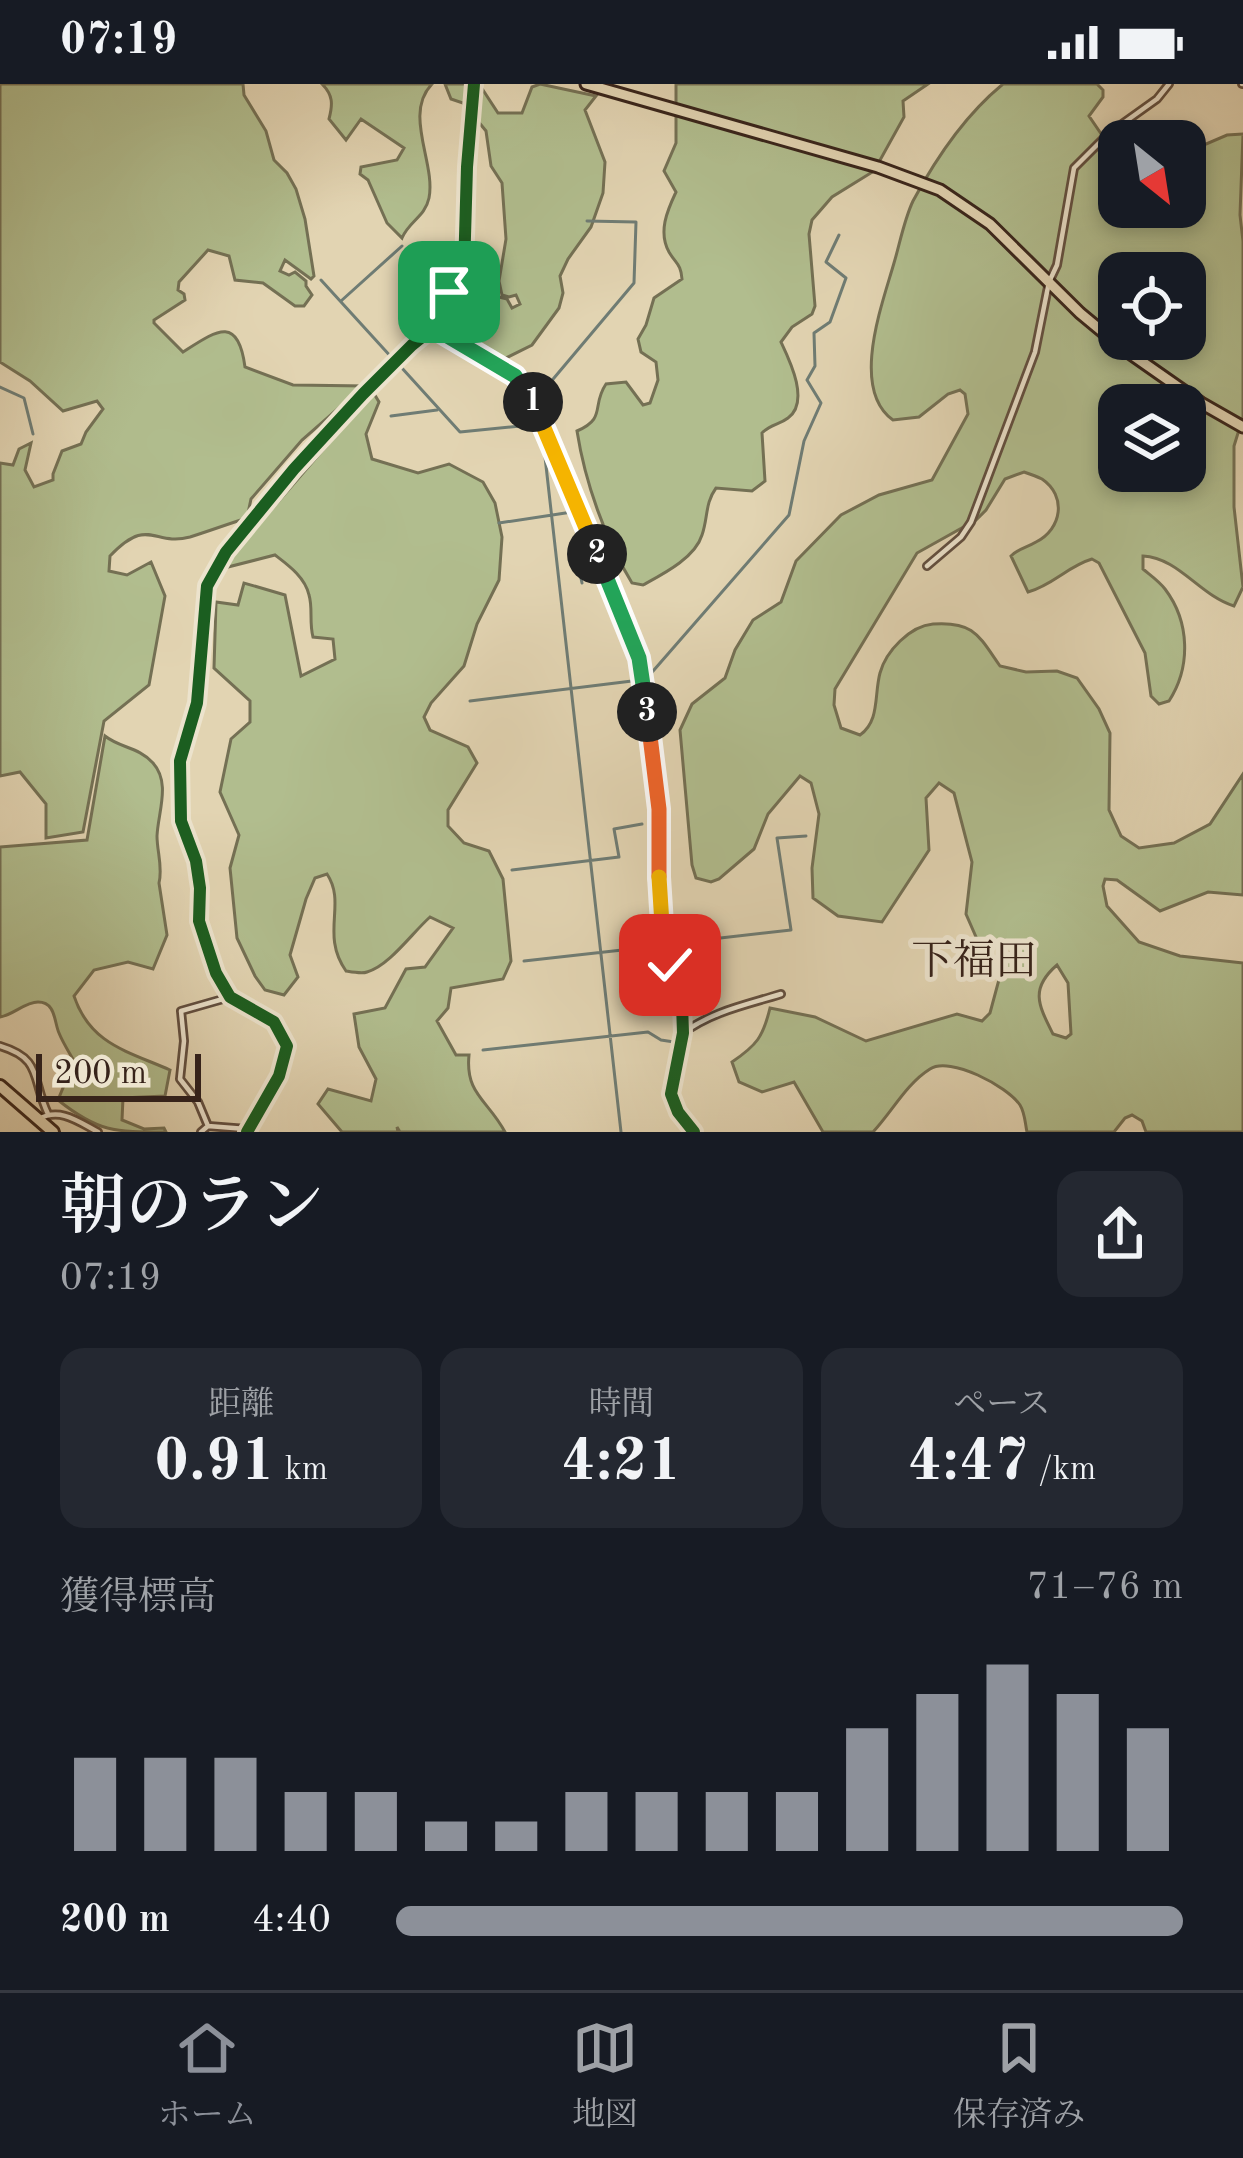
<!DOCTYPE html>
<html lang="ja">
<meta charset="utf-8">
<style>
body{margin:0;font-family:"Old Standard TT","Noto Serif JP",serif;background:#242831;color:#f1f3f6;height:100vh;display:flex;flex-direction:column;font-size:45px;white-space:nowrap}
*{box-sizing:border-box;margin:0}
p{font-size:39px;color:#9ea1a6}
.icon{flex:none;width:66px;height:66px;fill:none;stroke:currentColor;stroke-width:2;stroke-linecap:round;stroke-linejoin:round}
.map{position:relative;height:1048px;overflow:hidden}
.panel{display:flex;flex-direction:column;background:#171b24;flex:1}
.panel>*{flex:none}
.needle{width:78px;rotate:150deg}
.tools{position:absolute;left:1098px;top:36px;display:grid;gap:24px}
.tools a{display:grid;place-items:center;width:108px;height:108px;border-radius:24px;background:#171b24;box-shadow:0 6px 18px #0003;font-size:60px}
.scale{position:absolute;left:36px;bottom:30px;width:165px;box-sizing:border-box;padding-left:12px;border:6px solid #37231a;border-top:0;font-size:33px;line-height:42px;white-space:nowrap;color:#37231a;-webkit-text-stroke:9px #ece3cd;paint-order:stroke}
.pin{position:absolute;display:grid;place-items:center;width:102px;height:102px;color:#fff;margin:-51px;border-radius:24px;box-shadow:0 6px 18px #0006}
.km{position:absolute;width:60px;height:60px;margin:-30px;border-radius:50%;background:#222;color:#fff;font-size:33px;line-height:60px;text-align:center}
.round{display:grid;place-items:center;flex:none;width:126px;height:126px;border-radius:24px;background:#242831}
.summary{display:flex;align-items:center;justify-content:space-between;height:204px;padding:0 60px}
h1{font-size:66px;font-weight:600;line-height:90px}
.figures{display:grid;grid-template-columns:repeat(3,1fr);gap:18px;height:204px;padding:12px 60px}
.figures div{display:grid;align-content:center;border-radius:24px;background:#242831;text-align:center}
.figures b{font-size:60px;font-weight:600}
.figures small{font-size:33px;font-weight:400}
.figures p{font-size:33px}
.chart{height:336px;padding:24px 60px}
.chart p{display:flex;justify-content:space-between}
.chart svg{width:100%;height:216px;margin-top:12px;stroke:#8c9099;stroke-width:6}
ul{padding:0 60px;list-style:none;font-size:39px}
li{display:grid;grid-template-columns:192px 144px 1fr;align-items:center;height:90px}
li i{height:30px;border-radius:15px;background:#8c9099}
.status{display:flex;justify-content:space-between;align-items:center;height:84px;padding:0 60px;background:#171b24;direction:ltr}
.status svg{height:33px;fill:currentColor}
.tabs{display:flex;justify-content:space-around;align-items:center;height:168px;border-top:3px solid #363941;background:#171b24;font-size:33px;color:#9ea1a6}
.tabs a{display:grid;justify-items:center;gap:6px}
.tabs .current{color:#8c9099}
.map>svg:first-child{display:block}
</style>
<div class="status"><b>07:19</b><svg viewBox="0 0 49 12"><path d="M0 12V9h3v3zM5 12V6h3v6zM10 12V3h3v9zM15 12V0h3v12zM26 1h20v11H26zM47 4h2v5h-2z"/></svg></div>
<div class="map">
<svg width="1243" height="1048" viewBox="0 0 1243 1048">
<rect width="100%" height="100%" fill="#e2d4b2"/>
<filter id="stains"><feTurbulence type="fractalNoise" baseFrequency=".00167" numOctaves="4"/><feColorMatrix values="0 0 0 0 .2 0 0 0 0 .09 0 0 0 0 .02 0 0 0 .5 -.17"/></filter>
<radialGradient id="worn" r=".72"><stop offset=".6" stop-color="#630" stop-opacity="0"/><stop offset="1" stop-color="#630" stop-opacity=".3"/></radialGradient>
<path fill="#b1bd8e" stroke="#747054" stroke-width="3" fill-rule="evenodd" d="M0 0H243L244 11 266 47 274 76 287 89 296 105 305 135 314 192 311 195 285 176 280 187 289 191 295 188 306 197V202L312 211 304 222H295L263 199 235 196 229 172 208 166 179 198 178 206 184 210 185 216 154 236V239L183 268C216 247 238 230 245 283L293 301 364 302 302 356 251 415 247 434C228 440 209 447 190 453 153 463 149 431 110 472L109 487 127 491 151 478 165 512 149 601 104 637 83 748 46 754V720L20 688 0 692V379L13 381 19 365 31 359 25 386 34 403 53 396V390L62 367 81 360 86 348 103 325 97 317 63 327 30 297 0 278Z
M322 0H432C403 30 436 79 429 114 425 133 409 137 402 154L387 139 368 96 360 90 361 83 397 76 404 64 361 35 346 56 329 35C333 20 333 11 322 0Z
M445 0H479L498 29H522L532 3 540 0 596 12 585 26 605 78 603 109 591 143 568 175 560 192 563 209 559 224 532 261 498 278 482 272 440 245 439 234 448 216 473 218 499 213 507 215 512 224 520 220 516 211 509 213 502 211 499 197 506 155 502 99 491 82 486 47 463 19 451 15Z
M676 0H928L903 17 904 33 874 87 832 113 812 136 809 150 815 222 812 230 792 243 781 258C790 277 810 318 788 334 779 341 771 340 762 349L765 397 752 407 716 404C705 419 708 434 702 451 695 474 663 490 643 501L632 499C605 455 585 398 577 347 607 334 591 322 606 300L626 298 643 321 650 319 658 296 656 278 641 268 638 255 646 241 654 214 682 195C681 180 676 180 669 168 658 148 667 127 676 108L664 87 676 59Z
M1003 0H1097L1103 6V13L1089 32 1106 57 1127 44 1159 52 1144 57H1119V123H1185V69L1227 51 1243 50 1240 131 1243 157V333L1234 362V423L1243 503 1234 522C1199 511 1179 474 1143 472V485C1150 491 1159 497 1165 505 1190 538 1191 583 1169 617L1159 620 1151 612 1145 569 1099 479 1092 475C1068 482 1053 501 1028 508L1011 472C1019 464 1026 464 1036 458 1062 445 1067 412 1042 395 1036 392 1030 390 1024 388L1005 395 986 426 976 436 917 469 835 605 834 621 841 644 860 651C880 637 874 611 880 589 886 567 910 542 933 540 974 537 979 552 1000 582L1026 588 1057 587 1077 594 1099 625 1110 649 1109 726 1121 752 1139 764 1174 759 1210 740 1243 690V811L1208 808 1160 827 1117 796 1105 795 1103 802 1107 822 1139 858 1180 872 1243 879V1048H1146L1142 1037 1132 1031 1125 1034 1114 1048H1027C1025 1039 1025 1029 1020 1021 1007 1002 950 972 930 985 906 1000 892 1028 873 1048H823L794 998 762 1008 739 998 732 978C757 961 763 953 770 924L815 933 866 957 957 930 982 937 990 929 1001 888 1014 862 1005 856 980 862 966 830 972 778 954 709 939 699 926 714 929 766 882 838 838 832 813 814 812 784 819 730 811 699 800 692 768 730 754 765 719 795 711 798 696 794 692 781 680 646 692 620 725 594 735 566 753 536 781 518 796 477 841 431 879 411 932 396 968 330 965 310 960 306 948 310 919 333 893 336C850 305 882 221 894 179 900 159 904 136 913 117 936 74 965 31 1003 0ZM1119 189H1185V255H1119ZM1119 321H1185V387H1119ZM1057 881 1068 899 1071 950 1066 954 1053 950C1039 922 1029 905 1057 881Z
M373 308 379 318 366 350 372 375 418 389 449 380 483 398 495 419 502 453 499 496 477 540 464 582 431 619 424 633 430 646 468 663 477 679 448 726V742L464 759 489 767 503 795 511 877 503 895 451 904 448 924 437 937 456 971H469C465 1010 488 1016 505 1048H400L397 1043 398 1048H342L318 1020 328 1005 371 1017 376 995 359 963 354 930 385 924 406 885 425 883 453 844 430 833C412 849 389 882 367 888 362 890 352 888 346 887 320 850 347 820 327 790L315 794 306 815 290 871 298 893 284 911 265 906 255 892 237 854 230 784 239 751 220 708 231 655 250 638V617L214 584 216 518 238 521 244 499 285 511 301 592 335 575 333 555 313 553C309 538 313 524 309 511 305 493 288 481 275 471L220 485Z
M105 652C120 664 139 663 153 679 171 699 158 728 157 752 157 768 163 783 159 799L167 851 153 885 128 878 94 886 74 912C90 960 127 967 170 986L165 1012 123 1014 122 1036 144 1045 164 1044 166 1048C114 1048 98 1048 58 1016L74 977C69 968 63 959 59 949 54 938 56 918 38 918 25 918 13 931 0 933V763L87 756Z"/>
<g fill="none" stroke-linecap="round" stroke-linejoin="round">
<path stroke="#6f7c74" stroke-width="3" d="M321 196 393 275
M341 217 402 162
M401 283 460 348 531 341
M0 303 24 314 33 350
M538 313 634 199 636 138 587 137
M526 321 544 364 621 1048
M391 332 437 326
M499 439 572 428 588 472 579 485 582 499
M647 594 789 431 804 357 821 319 807 296 815 282 814 249 830 238 846 194 826 178 839 151
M470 617 632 597
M512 786 619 773 614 745 642 740
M668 860 791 846 777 754 806 752
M524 877 658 862
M483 966 648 948 661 956 674 958"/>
<g stroke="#624f40" stroke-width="10">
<path id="minor" d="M1242 0H1243
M433 244 442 217 458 198 466 177 467 83 474 0
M927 482 961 453 971 438 1035 268 1049 198 1057 181 1074 84 1108 50 1157 15 1169 0
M683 949C713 927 746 921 781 910
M0 962C43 975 31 994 48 1030
M39 1035C60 1023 79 1038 98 1048
M208 1042 198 1018 180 995 184 957 181 927 230 913
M201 1048 208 1042 246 1045"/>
</g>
<g stroke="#624f40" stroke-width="12">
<path id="tertiary" d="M247 1048 279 992 287 962 274 938 230 913 216 889 199 837 200 804 196 777 181 737 180 677 197 619 207 502 226 468 294 385 363 310 412 261 433 244 515 293 527 306 639 574 659 725 657 762 663 857 682 920 683 949 671 1010 678 1028 694 1048"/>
</g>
<g stroke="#37231a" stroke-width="15">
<path id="primary" d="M586 0 878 83 940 106 990 140 1080 229 1121 263 1201 319 1243 343"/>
</g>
<g stroke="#37231a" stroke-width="16">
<path id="trunk" d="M0 1002 53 1048"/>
</g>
<use href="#minor" stroke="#ece3cd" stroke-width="4.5"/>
<use href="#tertiary" stroke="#ece3cd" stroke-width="6"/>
<use href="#primary" stroke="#e2d4b2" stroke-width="9"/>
<use href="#trunk" stroke="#e2d4b2" stroke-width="10"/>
<g stroke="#ece3cd" stroke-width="20">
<path id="cycleway" d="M433 244 515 293 527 306 639 574 659 725 657 762 663 857 682 920 683 949 671 1010 678 1028 694 1048
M247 1048 279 992 287 962 274 938 230 913 216 889 199 837 200 804 196 777 181 737 180 677 197 619 207 502 226 468 294 385 363 310 412 261 433 244 442 217 464 187 467 83 474 0"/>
</g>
<use href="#cycleway" stroke="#1b5e20" stroke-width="12"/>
</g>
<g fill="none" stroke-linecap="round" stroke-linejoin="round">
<g stroke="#fff" stroke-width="24">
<path id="split-1" d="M449 208 442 217 434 244 515 292 533 318"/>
</g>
<g stroke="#fff" stroke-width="24">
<path id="split-2" d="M533 318 597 470"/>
</g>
<g stroke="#fff" stroke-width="24">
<path id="split-3" d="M597 470 639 574 647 628"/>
</g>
<g stroke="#fff" stroke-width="24">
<path id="split-4" d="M647 628 659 725V793"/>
</g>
<g stroke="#fff" stroke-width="24">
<path id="split-5" d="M659 793 663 856 670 881"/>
</g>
<use href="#split-1" stroke="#22a559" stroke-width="15"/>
<use href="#split-2" stroke="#f5b400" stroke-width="15"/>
<use href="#split-3" stroke="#22a559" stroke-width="15"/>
<use href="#split-4" stroke="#f0652b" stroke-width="15"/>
<use href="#split-5" stroke="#f5b400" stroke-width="15"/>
</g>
<g text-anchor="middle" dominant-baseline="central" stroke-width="10" stroke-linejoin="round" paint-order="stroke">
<g font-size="42" fill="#37231a" stroke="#ece3cd">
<text x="974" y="879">下福田</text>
</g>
</g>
<rect width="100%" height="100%" filter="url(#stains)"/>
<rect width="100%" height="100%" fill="url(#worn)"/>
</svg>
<div class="tools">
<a><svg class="needle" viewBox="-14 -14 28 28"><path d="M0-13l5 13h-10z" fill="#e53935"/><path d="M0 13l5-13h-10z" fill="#9ea1a6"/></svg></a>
<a><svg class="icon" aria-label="locate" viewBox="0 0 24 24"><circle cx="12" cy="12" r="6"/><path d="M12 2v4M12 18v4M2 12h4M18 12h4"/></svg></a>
<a><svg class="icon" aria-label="layers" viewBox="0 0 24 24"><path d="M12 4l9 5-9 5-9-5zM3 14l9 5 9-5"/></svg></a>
</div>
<div class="scale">200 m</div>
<div class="pin" style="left:449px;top:208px;background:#1e9e55"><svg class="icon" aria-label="arrive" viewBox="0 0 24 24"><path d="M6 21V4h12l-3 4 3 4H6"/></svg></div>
<div class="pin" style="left:670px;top:881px;background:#d93025"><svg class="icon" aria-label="check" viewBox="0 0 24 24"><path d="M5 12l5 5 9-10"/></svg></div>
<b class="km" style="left:533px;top:318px">1</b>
<b class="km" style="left:597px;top:470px">2</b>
<b class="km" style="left:647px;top:628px">3</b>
</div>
<section class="panel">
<div class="summary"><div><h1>朝のラン</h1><p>07:19</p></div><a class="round"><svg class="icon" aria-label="share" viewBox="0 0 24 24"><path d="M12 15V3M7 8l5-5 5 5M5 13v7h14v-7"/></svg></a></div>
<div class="figures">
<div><p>距離</p><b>0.91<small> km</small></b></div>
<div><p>時間</p><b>4:21</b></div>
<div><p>ペース</p><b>4:47<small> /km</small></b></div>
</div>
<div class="chart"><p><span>獲得標高</span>71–76 m</p>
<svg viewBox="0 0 160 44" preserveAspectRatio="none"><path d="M5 44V25M15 44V25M25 44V25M35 44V32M45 44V32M55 44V38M65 44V38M75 44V32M85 44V32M95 44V32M105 44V32M115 44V19M125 44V12M135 44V6M145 44V12M155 44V19"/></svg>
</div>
<ul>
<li><b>200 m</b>4:40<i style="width:100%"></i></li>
</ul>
</section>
<nav class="tabs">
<a class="current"><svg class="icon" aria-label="home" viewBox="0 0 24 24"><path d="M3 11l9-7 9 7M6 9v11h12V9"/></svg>ホーム</a>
<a><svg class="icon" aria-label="map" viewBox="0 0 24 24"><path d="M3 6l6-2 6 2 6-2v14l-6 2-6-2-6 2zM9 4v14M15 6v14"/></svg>地図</a>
<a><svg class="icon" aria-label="saved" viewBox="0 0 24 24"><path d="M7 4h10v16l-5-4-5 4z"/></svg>保存済み</a>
</nav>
